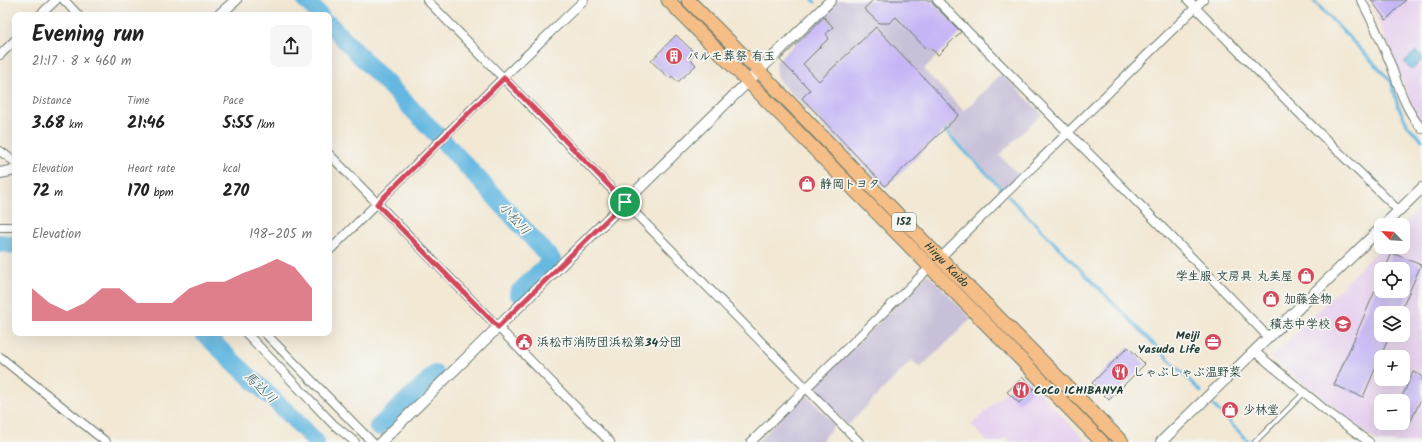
<!DOCTYPE html>
<meta charset="utf-8">
<style>
body{margin:0;font-family:Kalam,"Klee One",sans-serif;background:#f6f6f6;color:#222;height:100vh;display:flex;flex-direction:column;font-size:15px;white-space:nowrap}
*{box-sizing:border-box;margin:0}
p{font-size:13px;color:#767676}
.icon{flex:none;width:22px;height:22px;fill:none;stroke:currentColor;stroke-width:2;stroke-linecap:round;stroke-linejoin:round}
.map{position:relative;flex:1;overflow:hidden}
.sheet{position:absolute;left:12px;top:12px;width:320px;height:324px;display:flex;flex-direction:column;background:#fff;border-radius:8px;box-shadow:0 4px 16px #0002}
.sheet>*{flex:none}
.needle{width:26px;rotate:295deg}
.controls{position:absolute;left:1374px;top:218px;display:grid;gap:8px}
.controls a{display:grid;place-items:center;width:36px;height:36px;border-radius:8px;background:#fff;box-shadow:0 4px 16px #0002;font-size:20px}
.pin{position:absolute;display:grid;place-items:center;width:34px;height:34px;color:#fff;margin:-17px;border:2px solid #fff;border-radius:50%;box-shadow:0 1px 4px #0007}
.round{display:grid;place-items:center;flex:none;width:42px;height:42px;border-radius:8px;background:#f6f6f6}
.summary{display:flex;align-items:center;justify-content:space-between;height:68px;padding:0 20px}
h1{font-size:22px;font-weight:700;line-height:30px}
.metrics{display:grid;grid-template-columns:repeat(3,1fr);gap:6px;height:68px;padding:4px 20px}
.metrics div{display:grid;align-content:center}
.metrics b{font-size:17px;font-weight:700}
.metrics small{font-size:11px;font-weight:400}
.metrics p{font-size:11px}
.chart{height:112px;padding:8px 20px}
.chart p{display:flex;justify-content:space-between}
.chart svg{width:100%;height:72px;margin-top:4px;fill:#d1495b;opacity:.7}
.map>svg:first-child{display:block}
</style>
<div class="map">
<svg width="1422" height="442" viewBox="0 0 1422 442">
<rect width="100%" height="100%" fill="#f6f6f2"/>
<filter id="ink" filterUnits="userSpaceOnUse"><feTurbulence type="fractalNoise" baseFrequency=".025" numOctaves="2"/><feDisplacementMap in="SourceGraphic" scale="8" xChannelSelector="R" yChannelSelector="G"/><feConvolveMatrix kernelMatrix="1 2 1 2 8 2 1 2 1" color-interpolation-filters="sRGB"/></filter>
<filter id="wash" filterUnits="userSpaceOnUse"><feTurbulence type="fractalNoise" baseFrequency=".012" numOctaves="4" result="noise"/><feDisplacementMap in="SourceGraphic" scale="16" xChannelSelector="R" yChannelSelector="G"/><feGaussianBlur stdDeviation="0.9" result="paint"/><feColorMatrix in="noise" values="0 0 0 0 0 0 0 0 0 0 0 0 0 0 0 0 0 1.4 0 .05"/><feComposite in="paint" operator="in"/></filter>
<g filter="url(#wash)">
<rect width="100%" height="100%" fill="#f2e8d4"/>
<path fill="#e7d2ef" fill-rule="evenodd" d="M1370 0H1422V121L1416 114Z
M1422 206V442H1378L1271 358 1381 247H1403V225ZM1381 269H1403V291H1381ZM1381 313H1403V335H1381ZM1381 357H1403V379H1381ZM1381 401H1403V423H1381Z
M1023 376 1087 442H1011L1006 437 1000 442H988L971 425Z"/>
<path fill="#c8bfd8" d="M839 0H932L963 30 925 68V71L964 111 1002 73 1042 114 999 155 1019 175 1004 189 946 129 885 188 777 79 776 62Z
M928 274 971 319 920 368 912 360 848 425 812 388Z
M805 393 835 425 820 442H757Z"/>
<path fill="#65b8e1" stroke="#427a8a" d="M1416 51 1422 56V60L1412 70 1404 62Z"/>
<g fill="none" stroke-linecap="round" stroke-linejoin="round">
<path stroke="#65b8e1" stroke-width="3" d="M813 0 815 2
M1313 0 1391 81 1398 106 1408 126 1422 140
M945 131 1003 190
M1008 196 1201 392
M1213 405 1249 442"/>
<path stroke="#65b8e1" stroke-width="18" d="M305 0 320 15
M329 24 439 137
M444 142 474 174 552 260 518 293
M0 243 15 245
M203 333 291 416 316 442
M378 427 435 374"/>
</g>
<g id="blocks">
<path fill="#c5b4f6" d="M873 0H932L933 4 961 32 938 55 930 48 927 50 896 17 889 23H879L864 9Z
M1371 0H1406L1386 20Z
M824 17 833 27 826 34 829 38 803 64 819 81 876 27 959 115 885 186 802 98 810 90 780 60Z
M676 35 695 53 690 59 696 65 678 82 672 76 670 79 651 61Z
M1392 253 1421 265 1400 313H1381V335H1390L1363 397 1334 385 1375 291H1403V269H1385Z
M1128 347 1145 364 1109 400 1092 383Z
M1413 372 1422 376V397L1409 425 1403 422V401H1400Z
M1023 377 1034 389 1019 403 1007 392Z"/>
</g>
</g>
<g filter="url(#ink)">
<use href="#blocks" fill-opacity="0" stroke="#69796c" stroke-width="1"/>
<g fill="none" stroke-linecap="round" stroke-linejoin="round">
<g stroke="#69796c" stroke-width="6">
<path id="service" d="M1255 442 1304 393"/>
</g>
<g stroke="#69796c" stroke-width="10">
<path id="minor" d="M64 0 78 15
M427 0 859 442
M937 0C1047 113 1160 222 1268 337
M1188 0 1299 113 1399 211
M1361 0C1373 21 1382 43 1391 65 1399 88 1406 111 1422 129
M40 15 56 0
M0 55 15 40
M0 151 15 162
M329 154 610 442
M0 227H15
M329 251 504 77 584 0
M940 258 1203 0
M246 333 333 424 355 442
M265 333 372 442
M1254 351 1329 413 1369 442
M0 357 106 442
M751 442 931 266"/>
</g>
<g stroke="#69796c" stroke-width="12">
<path id="tertiary" d="M219 15 236 0
M0 173 15 170
M1384 225 1422 188
M381 442 831 0
M1161 442 1381 228"/>
</g>
<g stroke="#69796c" stroke-width="15">
<g id="trunk">
<path d="M668 0 1102 442"/>
<path id="s1" d="M688 0 759 71 940 258 1122 442"/>
</g>
</g>
<use href="#service" stroke="#fff" stroke-width="4"/>
<use href="#minor" stroke="#fff" stroke-width="8"/>
<use href="#tertiary" stroke="#fff" stroke-width="10"/>
<use href="#trunk" stroke="#f6be87" stroke-width="13"/>
</g>
</g>
<g fill="none" stroke-linecap="round" stroke-linejoin="round" filter="url(#ink)">
<g stroke="#fff" stroke-width="8">
<path id="route" d="M504 78 625 202 498 327 377 204Z"/>
</g>
<use href="#route" stroke="#d1495b" stroke-width="5"/>
</g>
<defs>
<g id="building-disc" transform="scale(0.9)"><circle r="9.5" fill="#d1495b" stroke="#f6f6f2"/><path d="M-4-6H4V6H1V3H-1V6H-4ZM-2.5-4.3h1.7v1.8h-1.7ZM.8-4.3h1.7v1.8H.8ZM-2.5-1h1.7V.8h-1.7ZM.8-1h1.7V.8H.8Z" fill="#fff"/></g>
<g id="shop-disc" transform="scale(0.9)"><circle r="9.5" fill="#d1495b" stroke="#f6f6f2"/><path d="M-5-2.5h2.3a2.7 3.5 0 0 1 5.4 0H5L5.5 6h-11ZM-1.5-2.5h3a1.5 2.3 0 0 0-3 0Z" fill="#fff"/></g>
<g id="school-disc" transform="scale(0.9)"><circle r="9.5" fill="#d1495b" stroke="#f6f6f2"/><path d="M0-5L7-2L0 1L-7-2ZM-4 1L0 2.5L4 1V4Q0 6-4 4Z" fill="#fff"/></g>
<g id="civic-disc" transform="scale(0.9)"><circle r="9.5" fill="#d1495b" stroke="#f6f6f2"/><path d="M-.6-6.5H3V-4.5H.6V-3L4-1V1h2V6H-6V1h2V-1L-.6-3ZM-1.2 2.5V6h2.4V2.5Z" fill="#fff"/></g>
<g id="office-disc" transform="scale(0.9)"><circle r="9.5" fill="#d1495b" stroke="#f6f6f2"/><path d="M-6-3h4V-5.5h4V-3h4V5H-6ZM-1-4.5V-3h2v-1.5ZM-6 0V1H6V0Z" fill="#fff"/></g>
<g id="restaurant-disc" transform="scale(0.9)"><circle r="9.5" fill="#d1495b" stroke="#f6f6f2"/><path d="M-5-6h1v4h1v-4h1v4h1v-4h1v5L-1.5 .5V6h-2V.5L-5-1ZM5-6V6H3V1.5H1.5Q1.5-4 5-6Z" fill="#fff"/></g>
</defs>
<g fill-rule="evenodd">
<use href="#building-disc" x="674" y="56"/>
<use href="#shop-disc" x="807" y="184"/>
<use href="#shop-disc" x="1306" y="276"/>
<use href="#shop-disc" x="1271" y="299"/>
<use href="#school-disc" x="1343" y="324"/>
<use href="#civic-disc" x="524" y="342"/>
<use href="#office-disc" x="1213" y="342"/>
<use href="#restaurant-disc" x="1120" y="372"/>
<use href="#restaurant-disc" x="1021" y="390"/>
<use href="#shop-disc" x="1230" y="410"/>
</g>
<g text-anchor="middle" dominant-baseline="central" stroke-width="3.5" stroke-linejoin="round" paint-order="stroke">
<rect fill="#f6f6f2" stroke="#60746d" stroke-width="1" x="892" y="213" width="24" height="18" rx="3"/>
<g font-size="11" font-weight="bold" fill="#1f3d34">
<text x="904" y="222">152</text>
</g>
<g font-size="12" font-weight="bold" fill="#1f3d34" stroke="#f6f6f2" text-anchor="start">
<text x="687" y="56">パルモ葬祭 有玉</text>
<text x="820" y="184">静岡トヨタ</text>
<text x="1293" y="276" text-anchor="end">学生服 文房具 丸美屋</text>
<text x="1284" y="299">加藤金物</text>
<text x="1330" y="324" text-anchor="end">積志中学校</text>
<text x="1200" y="335" text-anchor="end">Meiji<tspan x="1200" dy="14">Yasuda Life</tspan></text>
<text x="537" y="342">浜松市消防団浜松第34分団</text>
<text x="1133" y="372">しゃぶしゃぶ温野菜</text>
<text x="1034" y="390">CoCo ICHIBANYA</text>
<text x="1243" y="410">少林堂</text>
</g>
<g font-size="12" fill="#1f3d34" stroke="#f6f6f2">
<text stroke="none"><textPath href="#s1" startOffset="370">Hiryu Kaido</textPath></text>
</g>
<g font-size="13" font-style="italic" fill="#305c5f" stroke="#f6f6f2">
<text transform="translate(514 219) rotate(47)">小松川</text>
<text transform="translate(260 388) rotate(44)">馬込川</text>
</g>
</g>
</svg>
<div class="controls">
<a><svg class="needle" viewBox="-14 -14 28 28"><path d="M0-13l5 13h-10z" fill="#e53935"/><path d="M0 13l5-13h-10z" fill="#767676"/></svg></a>
<a><svg class="icon" aria-label="locate" viewBox="0 0 24 24"><circle cx="12" cy="12" r="6"/><path d="M12 2v4M12 18v4M2 12h4M18 12h4"/></svg></a>
<a><svg class="icon" aria-label="layers" viewBox="0 0 24 24"><path d="M12 4l9 5-9 5-9-5zM3 14l9 5 9-5"/></svg></a>
<a>+</a>
<a>−</a>
</div>
<div class="pin" style="left:625px;top:202px;background:#1e9e55"><svg class="icon" aria-label="arrive" viewBox="0 0 24 24"><path d="M6 21V4h12l-3 4 3 4H6"/></svg></div>
<section class="sheet">
<div class="summary"><div><h1>Evening run</h1><p>21:17 · 8 × 460 m</p></div><a class="round"><svg class="icon" aria-label="share" viewBox="0 0 24 24"><path d="M12 15V3M7 8l5-5 5 5M5 13v7h14v-7"/></svg></a></div>
<div class="metrics">
<div><p>Distance</p><b>3.68<small> km</small></b></div>
<div><p>Time</p><b>21:46</b></div>
<div><p>Pace</p><b>5:55<small> /km</small></b></div>
</div>
<div class="metrics">
<div><p>Elevation</p><b>72<small> m</small></b></div>
<div><p>Heart rate</p><b>170<small> bpm</small></b></div>
<div><p>kcal</p><b>270</b></div>
</div>
<div class="chart"><p><span>Elevation</span>198–205 m</p>
<svg viewBox="0 0 160 44" preserveAspectRatio="none"><path d="M0 44V24L10 33L20 38L30 33L40 24L50 24L60 33L70 33L80 33L90 24L100 20L110 20L120 15L130 11L140 6L150 11L160 24V44z"/></svg>
</div>
</section>
</div>
